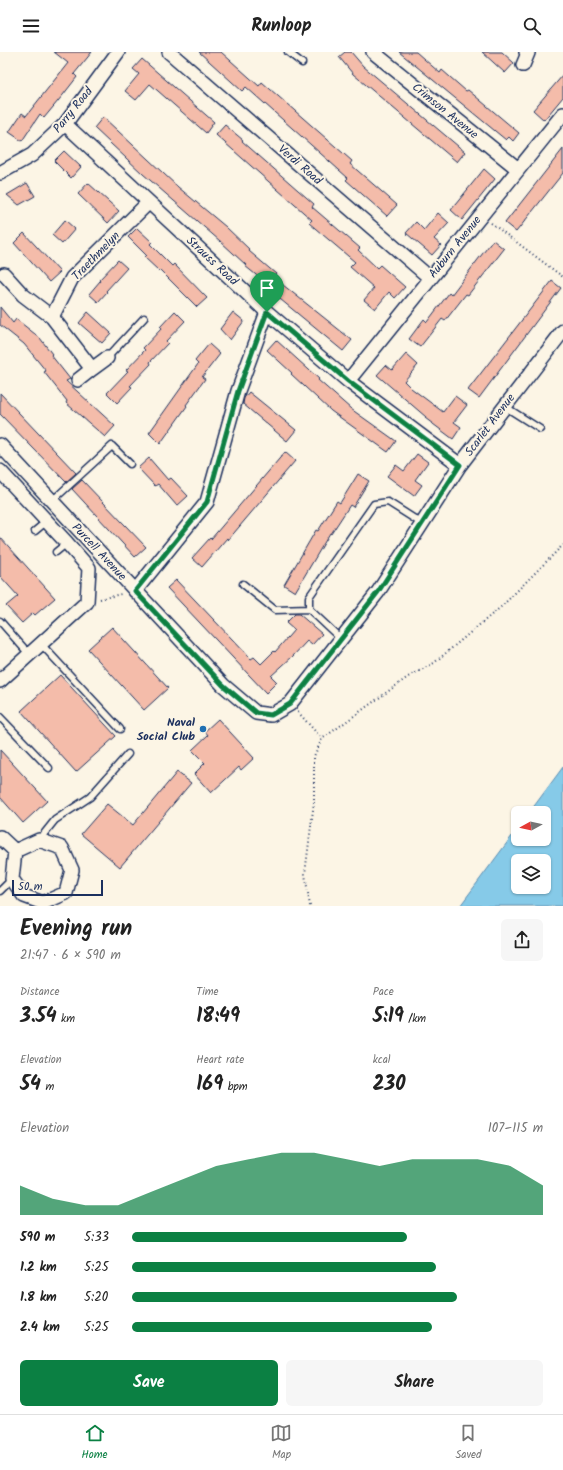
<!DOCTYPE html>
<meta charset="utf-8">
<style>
body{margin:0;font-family:Kalam,sans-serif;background:#f6f6f6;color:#222;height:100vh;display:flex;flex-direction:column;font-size:15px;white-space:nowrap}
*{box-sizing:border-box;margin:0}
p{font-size:13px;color:#767676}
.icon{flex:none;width:22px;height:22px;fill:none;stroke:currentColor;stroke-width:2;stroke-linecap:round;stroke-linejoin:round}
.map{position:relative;height:854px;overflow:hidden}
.sheet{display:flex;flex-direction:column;background:#fff;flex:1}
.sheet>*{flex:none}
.needle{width:26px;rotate:262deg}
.fabs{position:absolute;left:511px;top:754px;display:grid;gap:8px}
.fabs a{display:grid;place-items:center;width:40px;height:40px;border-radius:6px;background:#fff;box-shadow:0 1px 3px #0004;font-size:20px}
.scale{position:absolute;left:12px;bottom:10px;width:91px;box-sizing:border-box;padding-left:4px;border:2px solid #1b2f5e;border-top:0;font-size:11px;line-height:14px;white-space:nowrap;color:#1b2f5e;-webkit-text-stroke:3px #fcf5e5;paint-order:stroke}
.pin{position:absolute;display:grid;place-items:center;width:34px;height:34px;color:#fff;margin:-41px -17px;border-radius:50% 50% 50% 0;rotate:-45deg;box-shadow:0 0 4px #0007}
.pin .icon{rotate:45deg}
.round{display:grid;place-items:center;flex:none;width:42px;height:42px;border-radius:6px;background:#f6f6f6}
.head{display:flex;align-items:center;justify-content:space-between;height:68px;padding:0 20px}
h1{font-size:22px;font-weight:700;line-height:30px}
.stats{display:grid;grid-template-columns:repeat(3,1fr);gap:6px;height:68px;padding:4px 20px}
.stats div{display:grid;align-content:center}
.stats b{font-size:20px;font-weight:700}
.stats small{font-size:11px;font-weight:400}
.stats p{font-size:11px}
.chart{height:112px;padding:8px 20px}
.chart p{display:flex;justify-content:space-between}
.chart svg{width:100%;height:72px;margin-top:4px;fill:#0b8043;opacity:.7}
.cta{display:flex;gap:8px;margin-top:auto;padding:8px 20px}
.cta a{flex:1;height:46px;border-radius:6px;background:#0b8043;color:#fff;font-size:16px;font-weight:700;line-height:46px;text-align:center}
.cta a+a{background:#f6f6f6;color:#222}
ul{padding:0 20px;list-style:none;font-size:13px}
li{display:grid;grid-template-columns:64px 48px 1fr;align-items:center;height:30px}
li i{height:10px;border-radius:5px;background:#0b8043}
header{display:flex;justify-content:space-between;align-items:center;height:52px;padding:0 20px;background:#fff;font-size:18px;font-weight:700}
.tabs{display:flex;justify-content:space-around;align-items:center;height:56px;border-top:1px solid #e0e0e0;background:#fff;font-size:11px;color:#767676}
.tabs a{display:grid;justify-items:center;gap:2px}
.tabs .current{color:#0b8043}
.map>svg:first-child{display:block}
</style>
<header><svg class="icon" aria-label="menu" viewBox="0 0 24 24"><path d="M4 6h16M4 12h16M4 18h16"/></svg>Runloop<svg class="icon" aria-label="search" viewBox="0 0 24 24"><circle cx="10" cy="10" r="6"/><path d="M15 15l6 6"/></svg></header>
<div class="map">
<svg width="563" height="854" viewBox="0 0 563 854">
<rect width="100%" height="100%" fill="#fcf5e5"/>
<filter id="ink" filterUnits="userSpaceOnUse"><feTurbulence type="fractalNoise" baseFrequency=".025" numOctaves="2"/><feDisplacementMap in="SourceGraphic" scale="8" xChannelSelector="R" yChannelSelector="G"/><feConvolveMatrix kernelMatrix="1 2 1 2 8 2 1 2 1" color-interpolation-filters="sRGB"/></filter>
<g filter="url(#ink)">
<path fill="#86cae8" stroke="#5b8cb1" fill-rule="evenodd" d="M563 715V854H460L518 776V787H544V761H529ZM518 809H544V835H518Z"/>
<path fill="#f4bcaa" stroke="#1b2f5e" d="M54 0H92L74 22 77 25 63 43 44 66 40 62 22 89 9 80 22 61 26 64 68 11Z
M199 0H221L259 34 262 30 352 109 350 112 397 153 387 164 346 128 348 126 246 35 242 39Z
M345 0H351L363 14 465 100 457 110 353 22 339 5Z
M399 0H416L440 21 442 18 466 39 468 38 519 81 513 89 509 85 506 88Z
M482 0H502L514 11 505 21Z
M142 7 214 70 206 81 150 32 136 48 125 39 139 22 133 17Z
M563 23V45L544 68 533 58Z
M103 65 178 135 226 175 250 198 249 199 276 222 273 225 352 288 343 299 269 238 271 235 245 214 246 213 220 189 143 122 94 76Z
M225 73 243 88 242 89 314 152 312 155 360 196 358 198 377 216 380 213 405 235 395 246 389 240 375 257 364 248 374 236 350 215 355 210 309 171 312 168 216 83Z
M563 97V121L516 180 505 171Z
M64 99 81 115 71 126 54 109Z
M484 117 495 127 462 168 451 158Z
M27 131 35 144 19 153 7 143Z
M88 131 119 159 108 171 78 142Z
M438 161 449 171 434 187 441 193 432 203 406 181 416 170 424 178Z
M65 168 75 177 62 192 52 183Z
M137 176 152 190 150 192 172 214 174 212 207 246 197 255 160 218 159 219 144 205 146 203 128 185Z
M24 181 60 220 49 230 14 191Z
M493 188 504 197 468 243 466 242 445 269 442 267 420 295 409 287 424 267 427 270 449 241 451 243Z
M118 208 127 216 106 239 107 240 98 250 89 242 100 229 99 228Z
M552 229 561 236 479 346 468 338Z
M0 255 13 271 16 267 40 286 52 302 51 303 70 327 66 329 115 374 105 385 66 351 67 349 44 320 46 319 24 292 0 273Z
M175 259 185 269 166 289 168 291 150 310 151 312 130 334 132 335 117 351 107 341 128 319 126 318 145 298 143 296 162 276 160 275Z
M88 260 111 281 102 291 79 271Z
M233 260 244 269 230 288 220 277Z
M276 288 319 327 318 328 351 357 396 389 388 400 331 359 291 322 292 321 267 298Z
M209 292 220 302 202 325 205 327 186 353 187 354 160 392 149 381 198 312 195 309Z
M406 302 418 313 404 329 411 336 443 360 455 344 467 353 454 370 461 375 453 387 425 366 426 365 377 323 386 313 392 318Z
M249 340 296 378 287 389 243 352 244 346Z
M0 341 76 421 66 430 0 362Z
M285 400 295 409 228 488 227 486 202 515 192 506 210 486 211 487Z
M417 402 428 410 415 428 422 433 414 444 387 424 396 413 404 419Z
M149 406 168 428 171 426 188 444 177 454 158 432 155 434 138 416Z
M358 422 369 429 353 455 350 453 331 482 330 481 295 540 284 533 316 478 318 479 337 449 340 451Z
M82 428 146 495 135 505 72 437Z
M0 485 55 546 35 563 33 561 22 571 6 554 18 544 0 524Z
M176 528 251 607 254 605 261 612 274 599 275 600 294 578 286 571 295 562H299L322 582 312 593 307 589 292 605 271 624 277 630 266 641 167 536Z
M112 575 168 636 144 658 88 597Z
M60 623 116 684 76 720 21 659Z
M218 667 254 706 241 718 239 715 211 741 194 722 205 711 192 698 208 683 205 679Z
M0 698 47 749 23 771 0 745Z
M177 720 191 731 120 815 81 782 107 752 133 773Z"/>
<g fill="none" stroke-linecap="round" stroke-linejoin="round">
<g stroke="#1b2f5e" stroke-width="9">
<path id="service" d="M288 0 302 11
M107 306 144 266
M504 354 540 377
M52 449 112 394 130 412
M35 479 47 469
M56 500 67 491
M243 532 275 558 309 557
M0 569 29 602
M341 587 309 557V545L374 452 388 450 421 471
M41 592 120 677
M0 665 49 716
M39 788 55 768 90 745 128 702
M0 839 12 827"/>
</g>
<g stroke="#1b2f5e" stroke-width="16">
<path id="minor" d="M169 0 430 226
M373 0 518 117
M523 13 528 1 526 0
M65 72 267 260 348 329 460 413
M0 121 32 103 65 72 118 0
M4 222 23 243 52 265
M92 317 107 306
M78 328 92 317 52 265 72 226 149 150
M348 329 563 62
M0 393 223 633 256 661 271 663 290 652 378 540 460 413 563 279
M0 419 67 491 89 516 87 550 0 629
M135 539 207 450 238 339 267 260
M0 785 15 799 39 788 62 796 72 818 66 841 43 851 24 844 12 827 15 799"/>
</g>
<path stroke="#1b2f5e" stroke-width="2" stroke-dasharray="1 3" stroke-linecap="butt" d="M491 171 563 225
M100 547 121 542
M298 660 322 687
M310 854 305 822 314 750V704L322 687 408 625 434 611 502 554 563 493"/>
<use href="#service" stroke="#fcf5e5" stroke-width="6"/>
<use href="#minor" stroke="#fcf5e5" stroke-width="13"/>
</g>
</g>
<g fill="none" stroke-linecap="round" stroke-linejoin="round" filter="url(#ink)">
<g stroke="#fff" stroke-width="8">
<path id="route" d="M267 260 348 329 460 413 378 540 290 652 271 663 256 661 223 633 135 539 207 450 238 339Z"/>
</g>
<use href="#route" stroke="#0b8043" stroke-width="5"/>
</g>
<circle fill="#1f6fb2" stroke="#fcf5e5" stroke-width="1.5" cx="203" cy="677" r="4"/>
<g text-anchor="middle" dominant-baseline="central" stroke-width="4" stroke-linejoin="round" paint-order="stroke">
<g font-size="12" fill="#1b2f5e" stroke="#fcf5e5">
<text transform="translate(73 58) rotate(-51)">Parry Road</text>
<text transform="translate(445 59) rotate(39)">Crimson Avenue</text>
<text transform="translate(300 113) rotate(41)">Verdi Road</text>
<text transform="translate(455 195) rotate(-51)">Auburn Avenue</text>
<text transform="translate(96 204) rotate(-46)">Traethmelyn</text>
<text transform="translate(212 209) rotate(43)">Strauss Road</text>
<text transform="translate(490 373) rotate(-53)">Scarlet Avenue</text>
<text transform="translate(99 500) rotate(47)">Purcell Avenue</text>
</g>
<g font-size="12" font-weight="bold" fill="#1b2f5e" stroke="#fcf5e5" text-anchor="end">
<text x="195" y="670">Naval<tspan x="195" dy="14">Social Club</tspan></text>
</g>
</g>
</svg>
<div class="fabs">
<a><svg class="needle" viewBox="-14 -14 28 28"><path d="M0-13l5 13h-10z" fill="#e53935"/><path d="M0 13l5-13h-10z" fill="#767676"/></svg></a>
<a><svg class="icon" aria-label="layers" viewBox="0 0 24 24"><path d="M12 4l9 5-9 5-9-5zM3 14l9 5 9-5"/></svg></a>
</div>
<div class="scale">50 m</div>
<div class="pin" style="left:267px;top:260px;background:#1e9e55"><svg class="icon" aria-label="arrive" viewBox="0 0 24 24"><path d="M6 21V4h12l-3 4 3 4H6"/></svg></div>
</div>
<section class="sheet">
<div class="head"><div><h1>Evening run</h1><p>21:47 · 6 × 590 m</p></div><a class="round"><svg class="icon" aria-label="share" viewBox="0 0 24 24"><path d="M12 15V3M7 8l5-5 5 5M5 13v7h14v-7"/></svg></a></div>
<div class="stats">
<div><p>Distance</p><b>3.54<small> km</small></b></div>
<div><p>Time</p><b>18:49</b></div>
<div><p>Pace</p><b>5:19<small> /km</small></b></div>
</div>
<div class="stats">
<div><p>Elevation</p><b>54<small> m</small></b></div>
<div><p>Heart rate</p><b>169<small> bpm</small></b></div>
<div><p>kcal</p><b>230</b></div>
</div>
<div class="chart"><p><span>Elevation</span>107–115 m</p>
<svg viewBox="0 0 160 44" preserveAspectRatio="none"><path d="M0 44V26L10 34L20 38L30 38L40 30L50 22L60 14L70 10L80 6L90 6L100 10L110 14L120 10L130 10L140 10L150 14L160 26V44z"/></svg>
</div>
<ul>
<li><b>590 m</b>5:33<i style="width:67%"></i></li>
<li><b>1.2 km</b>5:25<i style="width:74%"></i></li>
<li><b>1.8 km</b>5:20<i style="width:79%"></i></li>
<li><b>2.4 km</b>5:25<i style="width:73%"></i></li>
</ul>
<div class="cta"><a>Save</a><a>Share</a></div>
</section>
<nav class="tabs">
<a class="current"><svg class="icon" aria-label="home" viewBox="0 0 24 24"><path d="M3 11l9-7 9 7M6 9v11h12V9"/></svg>Home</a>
<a><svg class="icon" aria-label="map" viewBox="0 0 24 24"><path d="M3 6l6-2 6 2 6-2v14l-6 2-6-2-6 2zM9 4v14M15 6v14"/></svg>Map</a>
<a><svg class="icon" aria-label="saved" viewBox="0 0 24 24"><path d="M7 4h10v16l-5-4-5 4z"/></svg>Saved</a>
</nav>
